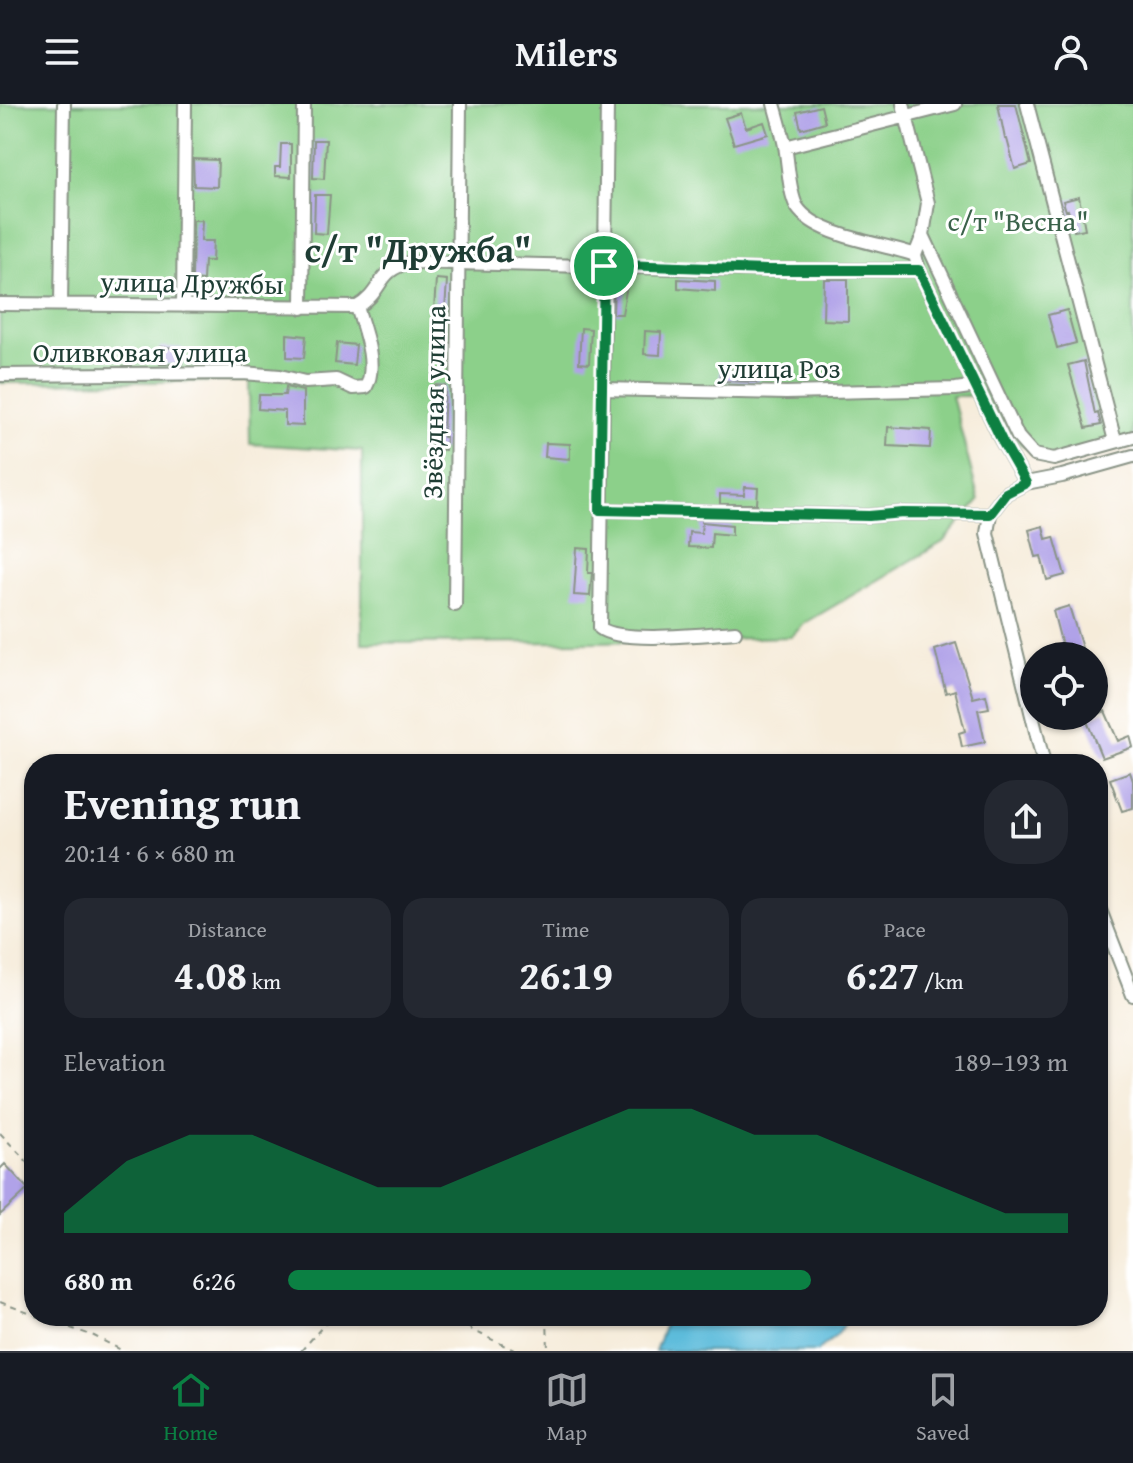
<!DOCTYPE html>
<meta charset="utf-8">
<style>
body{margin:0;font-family:"Gentium Book Plus",serif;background:#242831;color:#f1f3f6;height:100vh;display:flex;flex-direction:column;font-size:30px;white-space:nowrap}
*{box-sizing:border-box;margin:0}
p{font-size:26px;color:#9ea1a6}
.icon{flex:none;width:44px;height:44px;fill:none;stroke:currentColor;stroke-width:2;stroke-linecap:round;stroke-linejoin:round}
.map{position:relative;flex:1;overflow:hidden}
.details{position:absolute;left:24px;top:650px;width:1084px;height:572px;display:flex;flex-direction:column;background:#171b24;border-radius:32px;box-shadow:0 2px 6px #0004}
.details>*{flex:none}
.tools{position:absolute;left:1020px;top:538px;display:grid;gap:16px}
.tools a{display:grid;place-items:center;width:88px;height:88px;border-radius:50%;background:#171b24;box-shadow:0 2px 6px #0004;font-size:40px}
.pin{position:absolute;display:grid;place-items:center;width:68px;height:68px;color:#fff;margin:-34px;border:4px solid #fff;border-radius:50%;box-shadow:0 2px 8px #0007}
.round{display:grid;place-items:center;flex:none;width:84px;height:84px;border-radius:32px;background:#242831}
.headline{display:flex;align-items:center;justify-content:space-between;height:136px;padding:0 40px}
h1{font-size:44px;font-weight:700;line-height:60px}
.stats{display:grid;grid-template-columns:repeat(3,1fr);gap:12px;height:136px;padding:8px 40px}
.stats div{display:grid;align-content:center;border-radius:20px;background:#242831;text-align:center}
.stats b{font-size:40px;font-weight:700}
.stats small{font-size:22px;font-weight:400}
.stats p{font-size:22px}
.chart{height:224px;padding:16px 40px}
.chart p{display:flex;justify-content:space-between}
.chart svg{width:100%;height:144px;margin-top:8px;fill:#0b8043;opacity:.7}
ul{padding:0 40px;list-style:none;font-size:26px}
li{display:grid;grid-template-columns:128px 96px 1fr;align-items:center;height:60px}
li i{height:20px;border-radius:10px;background:#0b8043}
header{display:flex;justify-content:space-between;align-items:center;height:104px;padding:0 40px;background:#171b24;font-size:36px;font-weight:700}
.dock{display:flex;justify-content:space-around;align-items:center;height:112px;border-top:2px solid #363941;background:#171b24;font-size:22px;color:#9ea1a6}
.dock a{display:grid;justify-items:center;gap:4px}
.dock .active{color:#0b8043}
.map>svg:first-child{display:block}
</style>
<header><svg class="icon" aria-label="menu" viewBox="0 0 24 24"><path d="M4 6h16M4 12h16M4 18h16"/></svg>Milers<svg class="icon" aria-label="person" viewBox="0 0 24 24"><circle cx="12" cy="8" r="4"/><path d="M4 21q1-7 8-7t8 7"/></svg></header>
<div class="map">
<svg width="1133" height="1247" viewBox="0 0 1133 1247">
<rect width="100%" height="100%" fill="#fff"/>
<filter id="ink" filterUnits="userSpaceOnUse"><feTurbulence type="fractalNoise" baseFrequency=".0125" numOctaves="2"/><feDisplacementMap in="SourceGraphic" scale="16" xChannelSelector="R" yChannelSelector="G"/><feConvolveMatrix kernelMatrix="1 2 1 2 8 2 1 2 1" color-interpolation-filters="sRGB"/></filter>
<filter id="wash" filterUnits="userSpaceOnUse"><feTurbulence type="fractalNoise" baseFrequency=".006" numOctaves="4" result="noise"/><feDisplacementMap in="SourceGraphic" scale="32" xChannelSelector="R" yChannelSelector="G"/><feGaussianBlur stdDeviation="1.8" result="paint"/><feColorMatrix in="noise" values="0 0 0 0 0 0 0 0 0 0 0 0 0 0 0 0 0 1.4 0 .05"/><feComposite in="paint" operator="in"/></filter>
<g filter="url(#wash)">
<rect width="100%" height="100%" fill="#f6ecda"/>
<path fill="#8cd08a" stroke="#56865f" stroke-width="2" d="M0 0H1133V338L1052 360 1014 336 999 341 973 292H952L979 397 943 438 805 519 791 533 597 538 362 539V347L250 340 249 277 0 279Z"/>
<path fill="#5dbcdb" stroke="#3e7c88" stroke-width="2" d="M672 1212H850L837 1231 817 1247H655L665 1220Z"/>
<g id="blocks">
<path fill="#b0a2e8" d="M998 0H1016L1031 60 1015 65 1007 35H1005Z
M821 2 825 18 801 25 797 8Z
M741 9 746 24 764 18 768 30 734 40 725 14Z
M314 36H326L324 75 313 74Z
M281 40H291V73L275 72V63H280Z
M193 55 218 56 217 83 194 82Z
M315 91H330L327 130 314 129Z
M1079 93 1085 125 1074 127 1068 106 1066 107 1063 97Z
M193 116H202L201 137H213L212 157H204L203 177 192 176Z
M436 175 447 176 445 207 434 206Z
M678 175 715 177V187L678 184Z
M824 175H848V217L823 216Z
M614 180 627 181 622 210H613Z
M1067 206 1076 239 1057 244 1048 211Z
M581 224 591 225 589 260 579 259Z
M645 227 661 228 660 251 644 250Z
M287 230 306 232 304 254 287 253Z
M337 239 356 241 354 261 335 259Z
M160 243 182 244V260H160Z
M1084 257 1095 310 1098 309 1101 321 1086 324 1068 261Z
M720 265 759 268 758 278 720 277Z
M434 281 445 282 443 333H446L445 346 431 345Z
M286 283 303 287V322L285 321V307L258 305 259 291H285Z
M888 323 931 326 930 344 887 342Z
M546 339 570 340V355L545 353Z
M745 383 758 384 757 400H720V390L744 391Z
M702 418 732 421V431L712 429 711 444 688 443 689 428 701 429Z
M1043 422 1046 435 1054 433 1065 471 1047 476 1041 452 1036 453 1029 426Z
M577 444 589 445 588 469H592L590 492 574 491Z
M1069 502 1082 544 1064 549 1053 507Z
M956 539 973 594 986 591 989 604 978 606 985 638 962 643 959 629 965 627 955 586 946 589 935 546Z
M1105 607 1118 637 1130 632 1133 643 1102 654 1086 615Z
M1130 668 1133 677V704L1122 707 1110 675Z
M5 1060 28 1085 0 1111V1065Z"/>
</g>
</g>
<g filter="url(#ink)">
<use href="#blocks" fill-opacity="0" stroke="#8a9487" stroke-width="2"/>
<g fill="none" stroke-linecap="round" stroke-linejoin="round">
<g stroke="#8a9487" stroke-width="16">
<path id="minor" d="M607 0 600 524C620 540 707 530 735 528
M774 0C778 14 782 28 785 42 788 57 789 90 797 103 817 133 883 139 915 151
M903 0 928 99 923 131 915 151 919 166 1002 337 1026 379
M1027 0 1115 337
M785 43 955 0
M923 131 1018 333 1034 351 1054 355 1133 333
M0 200 357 203C384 188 376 165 412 158L766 166H919
M61 200 64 0
M183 202 185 0
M302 204 304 0
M0 271 243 269 280 272 305 278 336 276 353 284 366 283C378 261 364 226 357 203
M602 285 786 289 956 285 976 282
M600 406 869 412 903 409 990 410
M455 501 460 0
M1044 660 987 429 990 410 1006 389 1026 379 1062 372 1133 352
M1098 801 1133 891"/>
</g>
<path stroke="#8a9487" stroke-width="2" stroke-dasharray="6 6" stroke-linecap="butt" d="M0 1029 34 1065
M0 1198 34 1211
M36 1212 94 1232 123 1247
M461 1212 472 1226 516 1247
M547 1212 548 1247
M301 1247 330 1214 346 1212"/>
<use href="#minor" stroke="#fff" stroke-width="12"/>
</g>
</g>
<g fill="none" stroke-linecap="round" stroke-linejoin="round" filter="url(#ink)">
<g stroke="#fff" stroke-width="16">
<path id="route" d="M622 161 766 166H919L1002 337 1026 379 1006 389 990 410 903 409 869 412 600 406 604 162Z"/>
</g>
<use href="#route" stroke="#0b8043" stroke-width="10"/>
</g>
<g text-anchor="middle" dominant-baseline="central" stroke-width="6" stroke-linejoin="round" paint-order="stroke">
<g font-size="28" fill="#3a624a" stroke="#fff">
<text x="1018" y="116">с/т "Весна"</text>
</g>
<g font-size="28" fill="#1f3d34" stroke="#fff">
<text transform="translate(192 178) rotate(1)">улица Дружбы</text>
<text x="140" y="247">Оливковая улица</text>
<text x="779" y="263">улица Роз</text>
<text transform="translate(433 298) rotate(-89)">Звёздная улица</text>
</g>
<g font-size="36" font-weight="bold" fill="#1f3d34" stroke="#fff">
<text x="418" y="144">с/т "Дружба"</text>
</g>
</g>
</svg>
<div class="tools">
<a><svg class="icon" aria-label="locate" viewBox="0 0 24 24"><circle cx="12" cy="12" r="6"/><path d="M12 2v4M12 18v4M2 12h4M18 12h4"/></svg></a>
</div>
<div class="pin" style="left:604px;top:162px;background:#1e9e55"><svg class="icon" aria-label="arrive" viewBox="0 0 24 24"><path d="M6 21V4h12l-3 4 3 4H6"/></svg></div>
<section class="details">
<div class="headline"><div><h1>Evening run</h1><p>20:14 · 6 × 680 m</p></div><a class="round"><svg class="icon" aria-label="share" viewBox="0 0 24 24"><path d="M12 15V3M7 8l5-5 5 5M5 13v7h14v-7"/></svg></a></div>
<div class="stats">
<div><p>Distance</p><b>4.08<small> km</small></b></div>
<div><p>Time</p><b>26:19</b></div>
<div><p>Pace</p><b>6:27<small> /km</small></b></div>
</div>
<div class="chart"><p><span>Elevation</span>189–193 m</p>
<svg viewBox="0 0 160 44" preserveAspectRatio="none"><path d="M0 44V38L10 22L20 14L30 14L40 22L50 30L60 30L70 22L80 14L90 6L100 6L110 14L120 14L130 22L140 30L150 38L160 38V44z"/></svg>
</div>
<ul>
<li><b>680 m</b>6:26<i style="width:67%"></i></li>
</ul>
</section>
</div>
<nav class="dock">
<a class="active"><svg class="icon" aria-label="home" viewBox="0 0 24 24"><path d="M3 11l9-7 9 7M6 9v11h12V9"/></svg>Home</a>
<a><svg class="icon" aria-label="map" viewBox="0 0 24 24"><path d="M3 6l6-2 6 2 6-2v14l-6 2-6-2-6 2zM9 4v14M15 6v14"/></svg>Map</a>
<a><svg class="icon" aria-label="saved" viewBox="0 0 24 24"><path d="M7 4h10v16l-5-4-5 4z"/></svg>Saved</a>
</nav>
